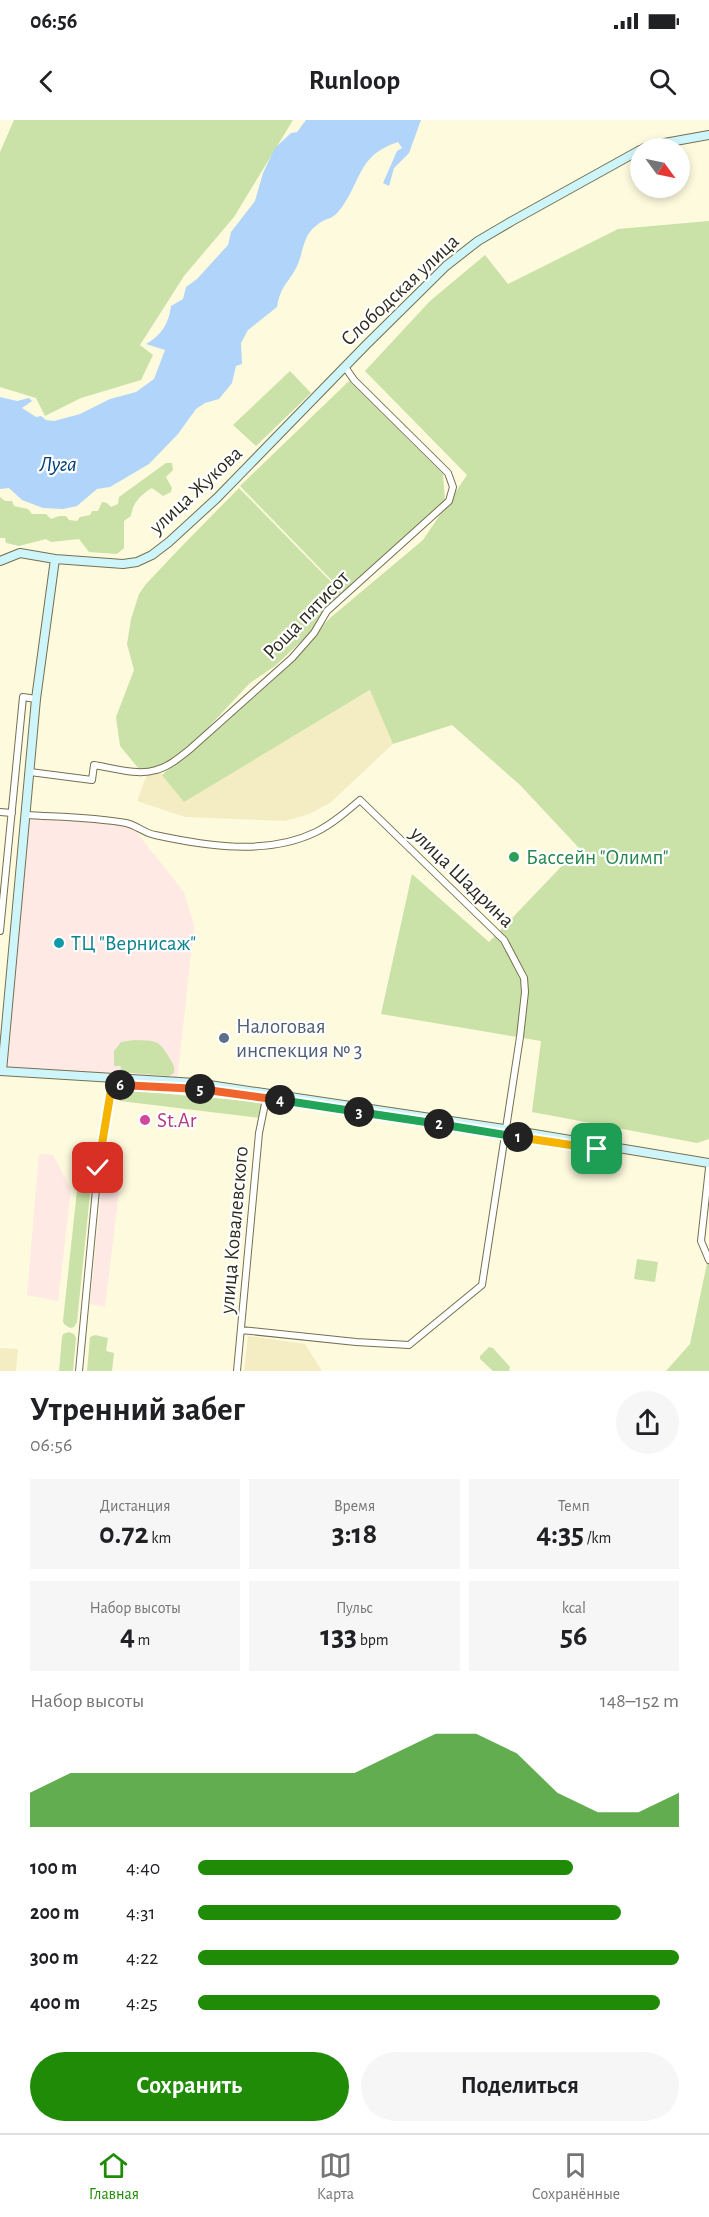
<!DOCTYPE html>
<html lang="ru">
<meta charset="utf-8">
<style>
body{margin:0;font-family:"Alegreya Sans",sans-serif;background:#f6f6f6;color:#202124;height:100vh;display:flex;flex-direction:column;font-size:22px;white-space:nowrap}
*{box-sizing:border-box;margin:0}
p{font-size:20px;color:#757577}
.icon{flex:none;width:33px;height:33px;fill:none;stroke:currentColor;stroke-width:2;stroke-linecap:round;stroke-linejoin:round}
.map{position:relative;height:1251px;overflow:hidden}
.sheet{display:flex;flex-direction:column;background:#fff;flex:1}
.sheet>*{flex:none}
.needle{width:39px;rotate:123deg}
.tools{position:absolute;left:630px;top:18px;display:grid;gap:12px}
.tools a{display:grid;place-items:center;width:60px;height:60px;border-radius:50%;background:#fff;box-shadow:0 3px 9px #0003;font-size:30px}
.pin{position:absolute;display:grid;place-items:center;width:51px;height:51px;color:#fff;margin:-26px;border-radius:12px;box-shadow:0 3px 9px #0006}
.km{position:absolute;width:30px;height:30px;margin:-15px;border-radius:50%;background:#222;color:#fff;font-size:16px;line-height:30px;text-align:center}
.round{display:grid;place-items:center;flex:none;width:63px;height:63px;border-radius:32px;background:#f6f6f6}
.headline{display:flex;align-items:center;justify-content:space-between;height:102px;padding:0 30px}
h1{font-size:33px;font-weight:600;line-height:45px}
.metrics{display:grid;grid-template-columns:repeat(3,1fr);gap:9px;height:102px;padding:6px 30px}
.metrics div{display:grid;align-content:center;border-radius:0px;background:#f6f6f6;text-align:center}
.metrics b{font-size:30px;font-weight:600}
.metrics small{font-size:16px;font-weight:400}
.metrics p{font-size:16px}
.chart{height:168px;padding:12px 30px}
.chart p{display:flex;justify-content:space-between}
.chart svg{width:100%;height:108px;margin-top:6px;fill:#208b07;opacity:.7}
.button{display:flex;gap:12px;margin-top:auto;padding:12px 30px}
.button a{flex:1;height:69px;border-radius:36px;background:#208b07;color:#fff;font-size:24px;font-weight:600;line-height:69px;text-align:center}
.button a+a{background:#f6f6f6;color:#202124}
ul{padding:0 30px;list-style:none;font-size:20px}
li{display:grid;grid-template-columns:96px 72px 1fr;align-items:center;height:45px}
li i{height:15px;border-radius:8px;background:#208b07}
.status{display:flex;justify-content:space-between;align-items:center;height:42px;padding:0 30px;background:#fff;direction:ltr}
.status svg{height:16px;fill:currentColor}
header{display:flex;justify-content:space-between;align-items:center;height:78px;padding:0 30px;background:#fff;font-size:27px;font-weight:600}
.dock{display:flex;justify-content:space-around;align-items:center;height:84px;border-top:2px solid #e0e0e0;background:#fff;font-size:16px;color:#757577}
.dock a{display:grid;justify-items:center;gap:3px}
.dock .selected{color:#208b07}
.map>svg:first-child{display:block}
</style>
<div class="status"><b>06:56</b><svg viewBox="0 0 49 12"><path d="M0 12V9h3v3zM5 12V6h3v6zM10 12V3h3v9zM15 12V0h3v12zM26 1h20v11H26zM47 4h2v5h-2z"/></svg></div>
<header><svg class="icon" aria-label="back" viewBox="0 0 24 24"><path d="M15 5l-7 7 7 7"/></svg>Runloop<svg class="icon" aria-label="search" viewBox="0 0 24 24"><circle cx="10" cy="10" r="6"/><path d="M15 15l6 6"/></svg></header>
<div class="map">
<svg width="709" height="1251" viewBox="0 0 709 1251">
<rect width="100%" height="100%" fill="#fefade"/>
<path fill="#fee9e4" d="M26 695 129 703 184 772 194 806 177 962 2 951Z
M39 1034 53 1035 71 1069 58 1181 27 1175Z
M103 1052 121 1054 105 1187 90 1184Z"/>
<path fill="#f4edc3" d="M371 570 393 624 330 683 309 694 285 701 185 697 137 681 148 652H160L184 681Z
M248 1216 305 1224 322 1251H244Z
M0 1228 18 1229 16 1251H0Z"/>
<path fill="#cae1a7" d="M14 0H293L234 97 184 156 140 225 153 235 141 260 81 278 45 296 36 278 0 267V32Z
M709 101V1019L697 1023 532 992 541 921 381 894 412 754 489 822 579 728 520 665 452 605 393 624 370 570 184 682 162 655 292 538 330 498 423 420 467 355 365 251 430 181 485 135 508 164 618 109Z
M290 251 311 273 256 326 233 305Z
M349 261 443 354 445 381 343 472 240 366Z
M166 343H172L173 350 166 357 172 368 171 372 163 376 152 368C141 374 132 384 131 396L124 401V428L117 434 89 432 79 419 51 422 46 419 19 426 6 423 5 418H0V377L5 381H12L14 386 28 389 32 394H46L51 399 59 396H66L69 400 77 401 80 397 90 395 92 391H98L102 382 107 383 111 387 118 384 119 377Z
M239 368 342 473 324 491 312 511 275 546 250 563 201 615 179 634 154 649H139L120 626 116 597 134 550 127 524 131 499 139 474 146 464 182 426Z
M134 920C156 921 159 919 170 939 173 944 175 947 174 953L169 956 120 952 121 946H114V931L121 922Z
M123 970 260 982 263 988 261 998 120 981 117 976Z
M81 1058 89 1060 91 1064 77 1202 74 1207 70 1208 64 1204 63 1201 78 1061Z
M709 1134V1251H666L690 1224Z
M637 1139 658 1142 655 1162 634 1159Z
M69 1212 74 1214 76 1218 73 1251H59L62 1218 63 1214Z
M95 1215 108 1218 106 1231 114 1233 112 1251H87L90 1217Z
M489 1227 493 1228 510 1247 509 1251H493L480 1239V1236Z"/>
<path fill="#b1d4fa" d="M306 0H421L409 33 394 48 389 66 383 63 397 31 402 28 398 22C358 35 362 59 342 87 331 102 328 96 317 105 302 116 304 131 297 146 289 163 281 164 277 187L248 210 241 223 242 244 236 246 232 263 219 279 205 283 196 289 178 314 149 344 110 367 97 369 77 386 63 389 43 388 22 380 9 368 0 369V277L17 281 29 278 32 281 22 288 36 297 41 296 46 300 54 301 80 294 110 279 136 272 154 259 165 230 146 224C161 216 169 203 171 186L183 179 186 167 197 159 228 125 231 112 255 81 263 53 275 28 291 13 297 12Z"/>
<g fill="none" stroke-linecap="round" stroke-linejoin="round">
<g stroke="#757051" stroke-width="8">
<path id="street" d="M30 652 92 660 94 645C113 648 138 656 156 650 168 647 179 638 189 630L292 538 314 513 327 491 449 381 453 367 448 353 354 260 345 247
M0 692 12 693
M26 695C59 697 92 697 126 703 136 705 144 713 155 715 206 726 267 736 316 712 332 704 346 692 360 680L504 820 524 858 525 872 520 917 482 1165 409 1225 356 1222 241 1210
M0 811 23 577 36 579
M709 1048 701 1121 709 1140
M79 1251 98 1048 113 959
M237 1251 259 1013 267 974"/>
</g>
<g stroke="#757051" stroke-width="10">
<path id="secondary" d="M644 28 659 24 709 15
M0 441 20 433 55 439 123 444 137 442 152 435 169 422 217 378 366 225 446 146 478 121 512 101 640 30
M0 951 196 963 504 1009 709 1043
M2 951 36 579 55 439"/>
</g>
<use href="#street" stroke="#fff" stroke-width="6"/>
<use href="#secondary" stroke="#cef6fa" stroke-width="8"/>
</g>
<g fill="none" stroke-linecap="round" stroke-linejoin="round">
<g stroke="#fff" stroke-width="12">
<path id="split-1" d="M518 1017 597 1029"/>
</g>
<g stroke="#fff" stroke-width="12">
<path id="split-2" d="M439 1004 518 1017"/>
</g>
<g stroke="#fff" stroke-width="12">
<path id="split-3" d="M359 992 439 1004"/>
</g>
<g stroke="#fff" stroke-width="12">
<path id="split-4" d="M280 980 359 992"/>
</g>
<g stroke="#fff" stroke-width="12">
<path id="split-5" d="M200 969 280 980"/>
</g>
<g stroke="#fff" stroke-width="12">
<path id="split-6" d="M120 965 200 969"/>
</g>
<g stroke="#fff" stroke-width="12">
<path id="split-7" d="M98 1048 112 964 120 965"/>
</g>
<use href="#split-1" stroke="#f5b400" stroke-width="8"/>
<use href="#split-2" stroke="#22a559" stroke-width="8"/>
<use href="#split-3" stroke="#22a559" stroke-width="8"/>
<use href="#split-4" stroke="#22a559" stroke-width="8"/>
<use href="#split-5" stroke="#f0652b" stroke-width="8"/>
<use href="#split-6" stroke="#f0652b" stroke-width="8"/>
<use href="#split-7" stroke="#f5b400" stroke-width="8"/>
</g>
<circle fill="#2e9e5b" stroke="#fff" stroke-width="2" cx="514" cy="737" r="6"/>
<circle fill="#0f9aa8" stroke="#fff" stroke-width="2" cx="59" cy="823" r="6"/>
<circle fill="#5c6f8a" stroke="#fff" stroke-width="2" cx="224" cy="918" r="6"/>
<circle fill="#d1479c" stroke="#fff" stroke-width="2" cx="145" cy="1000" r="6"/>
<g text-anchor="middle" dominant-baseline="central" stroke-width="4.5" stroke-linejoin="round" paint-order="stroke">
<g font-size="21" fill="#2e2c1f" stroke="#fff">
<text transform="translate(400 170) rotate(-43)">Слободская улица</text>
<text transform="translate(196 370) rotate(-43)">улица Жукова</text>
<text transform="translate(306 495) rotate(-46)">Роща пятисот</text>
<text transform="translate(462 757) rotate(44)">улица Шадрина</text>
<text transform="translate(234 1110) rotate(-85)">улица Ковалевского</text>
</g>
<g font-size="21" fill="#27864d" stroke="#fff" text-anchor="start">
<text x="526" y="737">Бассейн "Олимп"</text>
</g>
<g font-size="21" fill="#0d838f" stroke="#fff" text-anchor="start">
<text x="71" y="823">ТЦ "Вернисаж"</text>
</g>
<g font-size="21" fill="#4e5e75" stroke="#fff" text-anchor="start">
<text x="236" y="906">Налоговая<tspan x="236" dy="24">инспекция № 3</tspan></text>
</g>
<g font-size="21" fill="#b23c85" stroke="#fff" text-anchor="start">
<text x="157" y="1000">St.Ar</text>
</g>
<g font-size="22" font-style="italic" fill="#004179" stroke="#fff">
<text x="58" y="344">Луга</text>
</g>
</g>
</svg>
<div class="tools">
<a><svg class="needle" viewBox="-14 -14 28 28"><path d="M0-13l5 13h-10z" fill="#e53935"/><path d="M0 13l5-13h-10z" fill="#757577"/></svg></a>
</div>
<div class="pin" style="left:597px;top:1029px;background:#1e9e55"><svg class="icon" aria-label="arrive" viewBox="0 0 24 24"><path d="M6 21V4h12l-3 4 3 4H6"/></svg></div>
<div class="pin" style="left:98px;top:1048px;background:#d93025"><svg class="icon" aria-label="check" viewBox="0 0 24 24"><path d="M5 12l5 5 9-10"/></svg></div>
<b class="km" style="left:518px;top:1017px">1</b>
<b class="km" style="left:439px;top:1004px">2</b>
<b class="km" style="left:359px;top:992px">3</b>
<b class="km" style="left:280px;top:980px">4</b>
<b class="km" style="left:200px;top:969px">5</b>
<b class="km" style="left:120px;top:965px">6</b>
</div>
<section class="sheet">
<div class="headline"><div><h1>Утренний забег</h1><p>06:56</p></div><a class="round"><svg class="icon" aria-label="share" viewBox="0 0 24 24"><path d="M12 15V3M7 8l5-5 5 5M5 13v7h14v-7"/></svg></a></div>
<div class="metrics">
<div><p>Дистанция</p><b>0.72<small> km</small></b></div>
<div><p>Время</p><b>3:18</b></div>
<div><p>Темп</p><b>4:35<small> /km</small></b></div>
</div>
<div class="metrics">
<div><p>Набор высоты</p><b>4<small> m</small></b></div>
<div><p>Пульс</p><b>133<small> bpm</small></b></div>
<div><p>kcal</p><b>56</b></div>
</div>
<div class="chart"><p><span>Набор высоты</span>148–152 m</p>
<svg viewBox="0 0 160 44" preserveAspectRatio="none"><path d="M0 44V30L10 22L20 22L30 22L40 22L50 22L60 22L70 22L80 22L90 14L100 6L110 6L120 14L130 30L140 38L150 38L160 30V44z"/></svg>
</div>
<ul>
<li><b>100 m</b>4:40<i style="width:78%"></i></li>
<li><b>200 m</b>4:31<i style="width:88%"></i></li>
<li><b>300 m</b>4:22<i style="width:100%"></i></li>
<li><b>400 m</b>4:25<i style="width:96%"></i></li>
</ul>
<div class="button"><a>Сохранить</a><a>Поделиться</a></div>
</section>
<nav class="dock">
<a class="selected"><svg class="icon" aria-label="home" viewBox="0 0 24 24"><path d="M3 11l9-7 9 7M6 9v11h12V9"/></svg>Главная</a>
<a><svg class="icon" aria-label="map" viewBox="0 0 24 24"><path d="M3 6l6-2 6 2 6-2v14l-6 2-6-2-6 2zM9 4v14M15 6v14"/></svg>Карта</a>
<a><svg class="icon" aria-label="saved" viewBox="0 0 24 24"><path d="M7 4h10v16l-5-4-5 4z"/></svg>Сохранённые</a>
</nav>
